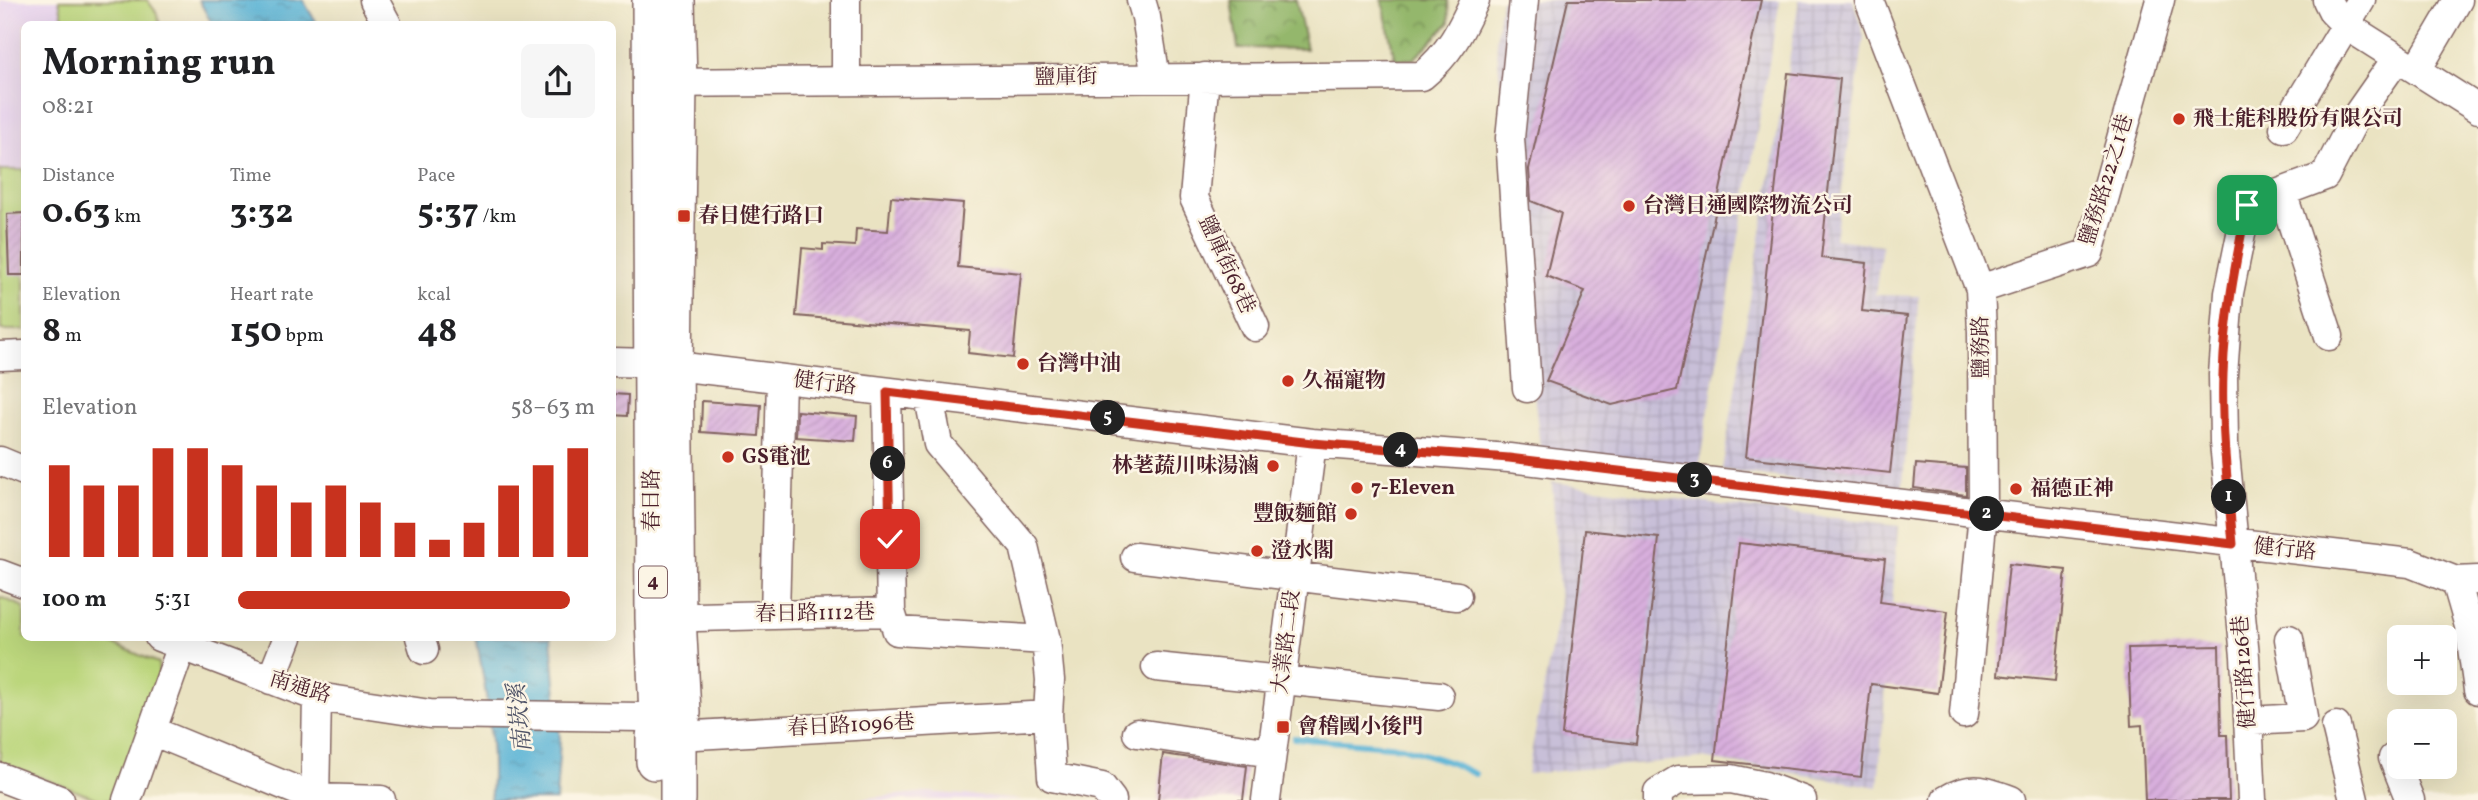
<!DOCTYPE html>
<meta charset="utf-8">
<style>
body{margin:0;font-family:Vollkorn,"Noto Serif TC",serif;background:#f6f6f6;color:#202124;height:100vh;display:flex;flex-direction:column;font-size:26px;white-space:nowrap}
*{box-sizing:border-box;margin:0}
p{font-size:23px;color:#757577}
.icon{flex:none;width:38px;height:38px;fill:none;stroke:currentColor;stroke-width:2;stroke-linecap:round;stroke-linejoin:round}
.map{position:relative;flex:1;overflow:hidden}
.details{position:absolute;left:21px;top:21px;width:595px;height:620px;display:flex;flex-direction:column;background:#fff;border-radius:10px;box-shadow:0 7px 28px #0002}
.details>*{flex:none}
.tools{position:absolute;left:2387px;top:625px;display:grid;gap:14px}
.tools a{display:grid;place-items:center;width:70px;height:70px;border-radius:10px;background:#fff;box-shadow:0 7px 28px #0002;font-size:35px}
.pin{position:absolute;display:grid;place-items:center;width:60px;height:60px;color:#fff;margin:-30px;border-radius:14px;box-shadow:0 4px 10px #0006}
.km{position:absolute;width:35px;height:35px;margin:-18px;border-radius:50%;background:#222;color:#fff;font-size:19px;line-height:35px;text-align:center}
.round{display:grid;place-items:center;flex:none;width:74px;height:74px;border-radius:10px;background:#f6f6f6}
.head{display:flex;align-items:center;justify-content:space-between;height:119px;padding:0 21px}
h1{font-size:38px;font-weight:700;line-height:52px}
.figures{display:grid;grid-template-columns:repeat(3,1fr);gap:10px;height:119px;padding:7px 21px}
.figures div{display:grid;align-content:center}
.figures b{font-size:35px;font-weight:700}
.figures small{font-size:19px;font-weight:400}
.figures p{font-size:19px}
.chart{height:196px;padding:14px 21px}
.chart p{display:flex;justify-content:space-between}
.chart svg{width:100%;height:126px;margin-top:7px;stroke:#c8321e;stroke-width:6}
ul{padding:0 21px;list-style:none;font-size:23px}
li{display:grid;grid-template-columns:112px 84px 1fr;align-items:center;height:52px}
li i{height:18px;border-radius:9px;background:#c8321e}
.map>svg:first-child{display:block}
</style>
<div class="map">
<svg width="2478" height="800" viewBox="0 0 2478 800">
<defs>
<pattern id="industrial-grid" width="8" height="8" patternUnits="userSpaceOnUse" patternTransform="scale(1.75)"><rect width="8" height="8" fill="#c8bfd8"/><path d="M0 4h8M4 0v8" fill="none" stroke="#ada4ba"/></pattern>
<pattern id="forest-crowns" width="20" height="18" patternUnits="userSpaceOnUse" patternTransform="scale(1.75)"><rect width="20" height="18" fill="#94b76c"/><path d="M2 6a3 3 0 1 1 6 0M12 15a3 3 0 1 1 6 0" fill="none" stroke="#7b9459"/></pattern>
<pattern id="water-ripples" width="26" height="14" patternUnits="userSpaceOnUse" patternTransform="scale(1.75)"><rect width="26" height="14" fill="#59b3d6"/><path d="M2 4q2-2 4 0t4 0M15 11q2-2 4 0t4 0" fill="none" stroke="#4c91ae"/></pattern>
<pattern id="building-hatch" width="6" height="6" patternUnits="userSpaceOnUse" patternTransform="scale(1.75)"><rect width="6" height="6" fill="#d8afdd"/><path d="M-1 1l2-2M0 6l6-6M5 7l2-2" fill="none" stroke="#bb96be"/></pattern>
</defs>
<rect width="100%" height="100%" fill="#fcf5e5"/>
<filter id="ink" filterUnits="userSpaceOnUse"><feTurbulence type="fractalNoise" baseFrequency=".0143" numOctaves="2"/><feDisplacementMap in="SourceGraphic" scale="14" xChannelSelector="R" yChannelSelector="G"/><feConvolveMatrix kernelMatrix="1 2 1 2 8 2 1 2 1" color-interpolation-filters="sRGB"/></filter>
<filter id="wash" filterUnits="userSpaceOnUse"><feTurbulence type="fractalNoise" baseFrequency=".00686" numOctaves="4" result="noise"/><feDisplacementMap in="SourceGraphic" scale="28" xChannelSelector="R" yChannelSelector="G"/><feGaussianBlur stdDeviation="1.57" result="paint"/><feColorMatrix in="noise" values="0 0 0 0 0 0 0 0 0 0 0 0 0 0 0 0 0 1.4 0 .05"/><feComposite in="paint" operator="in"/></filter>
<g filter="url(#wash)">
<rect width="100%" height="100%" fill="#eae3c2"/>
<path fill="#e7d2ef" d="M0 0H59L64 24H24V170H0Z
M928 792 1024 800H847Z"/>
<path fill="url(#industrial-grid)" d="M1501 0H1780L1698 472 1541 456 1496 43Z
M1799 0H1853L1864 37 1835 239 1882 245 1875 295 1919 296 1902 493 1722 470Z
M1552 482 1713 504 1898 526 1878 787 1701 758 1527 774 1560 604Z"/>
<path fill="url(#forest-crowns)" stroke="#6f6b4c" stroke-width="2" d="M1231 0H1296L1307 49 1238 48Z
M1382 0H1448L1449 23 1414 59 1395 60Z"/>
<path fill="#bbd67c" stroke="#827a54" stroke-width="2" d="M59 0H147L156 12 160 24H64Z
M0 170H24V330H1Z
M0 597 24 607V637H97L158 663 160 683 119 800H100L0 762Z"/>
<path fill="url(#water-ripples)" stroke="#526980" stroke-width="2" d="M199 0H303L317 24H212Z
M476 637H551L560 740 556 800H490C497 755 485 683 476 637Z"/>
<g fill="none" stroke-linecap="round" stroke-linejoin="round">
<path stroke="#59b3d6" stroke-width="6" d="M1294 738 1402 747 1449 762 1475 774"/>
</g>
<g id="blocks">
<path fill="url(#building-hatch)" d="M1568 0H1761L1677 390 1612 405 1546 381 1585 291 1546 276 1561 213 1531 201 1529 169Z
M1788 73 1840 79 1821 258 1867 263 1862 311 1907 316 1890 473 1746 457Z
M891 197 963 203 958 267 1021 273 1013 358 968 353 970 331 796 316 802 248 823 250V244L855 246 856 229 888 231Z
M24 213V275H9L7 214Z
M612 394 628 395 627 416 612 415Z
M702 401 761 405 759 436 701 432Z
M797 411 857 416 855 441 796 437Z
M1916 464 1966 468V495L1914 488Z
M1585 530 1659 538 1636 744 1562 735Z
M1739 543 1885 559 1880 602 1948 611 1938 693 1871 684 1861 777 1715 760Z
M2009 564 2066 570 2055 681 1998 675Z
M2219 646 2221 735H2227L2229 800H2145L2142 725 2131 726 2128 648Z
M1163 754 1247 766 1243 800H1158Z"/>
</g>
</g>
<g filter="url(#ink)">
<use href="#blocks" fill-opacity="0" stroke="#826460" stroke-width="2"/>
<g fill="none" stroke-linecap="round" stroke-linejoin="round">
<g stroke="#826460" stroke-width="31">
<path id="minor" d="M374 0 387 24
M1141 0 1146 17 1156 78
M1524 0 1510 138 1527 388
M1869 0 1980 289 1982 332 1983 513 1964 714
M2327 0 2333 12 2347 26 2478 109
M2417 70 2458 0
M1205 77 1194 198 1255 327
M846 81V0
M658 83 1422 76C1450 53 1460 32 1475 0
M2284 128 2361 0
M2282 192 2329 336
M1980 289 2089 253 2160 0
M0 356 24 355
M612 362 651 363 1312 443 1509 458 2410 563 2456 581 2478 580
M887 392 891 612
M929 397 938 444 1024 546 1046 640 1050 680 1048 715 1052 777 1102 787 1112 800
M0 461 24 471
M1135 557 1457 596
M0 574 24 583
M2456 581 2469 626 2478 690
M775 615 781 379
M660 618 891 612 897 631 1046 640
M159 637 317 697 430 714 641 717 676 715
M420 637 424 650
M1156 667 1439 696
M271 680 288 637
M2249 721 2303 718 2289 639
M2336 726 2354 800
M152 731 315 798 381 800
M1137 733 1272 753
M660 737 1048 715
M2393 758 2410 800
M0 777 60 800
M127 800 185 637
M315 800 317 697
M1266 800 1312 443
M1658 800V792L1678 780 1731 779 1765 786 1802 800
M1946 800C1971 785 1985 790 2011 800
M2252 800 2245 656 2224 443 2223 375 2229 293 2247 205 2325 176 2355 118 2397 58"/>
</g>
<g stroke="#826460" stroke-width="38">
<path id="major" d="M650 0 653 618 657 717 654 737V762
M677 0 679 83 675 366 678 617 683 713 678 736V800"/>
</g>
<use href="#minor" stroke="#fff" stroke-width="28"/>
<use href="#major" stroke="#fff" stroke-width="35"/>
</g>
</g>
<g fill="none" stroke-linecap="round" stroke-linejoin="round" filter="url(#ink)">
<g stroke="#fff" stroke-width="14">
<path id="route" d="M890 539 887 392 1312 443 1509 458 2233 544C2228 487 2221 430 2223 374 2225 316 2236 261 2247 205"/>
</g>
<use href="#route" stroke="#c8321e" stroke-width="9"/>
</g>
<g fill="#c8321e" stroke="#fcf5e5" stroke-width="2.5">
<circle cx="2179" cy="119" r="7"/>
<circle cx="1629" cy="206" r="7"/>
<rect x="677" y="209" width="14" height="14" rx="3.5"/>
<circle cx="1023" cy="364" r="7"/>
<circle cx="1288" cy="381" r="7"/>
<circle cx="728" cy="457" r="7"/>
<circle cx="1273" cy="466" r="7"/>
<circle cx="1357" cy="488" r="7"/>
<circle cx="2016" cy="489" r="7"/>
<circle cx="1351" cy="514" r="7"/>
<circle cx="1257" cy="551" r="7"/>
<rect x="1276" y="720" width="14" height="14" rx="3.5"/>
</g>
<g text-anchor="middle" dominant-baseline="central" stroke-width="5" stroke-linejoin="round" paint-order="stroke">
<rect fill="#fcf5e5" stroke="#7f5f63" stroke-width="2" x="639" y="566.5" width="28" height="31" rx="5"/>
<g font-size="19" font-weight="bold" fill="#4a1f2b">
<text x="653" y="582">4</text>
</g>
<g font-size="21" fill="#4a1f2b" stroke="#fcf5e5">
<text transform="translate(1066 78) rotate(-1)">鹽庫街</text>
<text transform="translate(2107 180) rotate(-73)">鹽務路22之1巷</text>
<text transform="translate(1226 265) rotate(65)">鹽庫街68巷</text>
<text transform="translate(1982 347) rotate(-91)">鹽務路</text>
<text transform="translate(825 384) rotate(7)">健行路</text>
<text transform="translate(652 500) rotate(-90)">春日路</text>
<text transform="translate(2285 550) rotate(6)">健行路</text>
<text transform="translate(815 614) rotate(-1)">春日路1112巷</text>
<text transform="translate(1287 642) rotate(-83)">大業路二段</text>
<text transform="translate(2245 672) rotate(-94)">健行路126巷</text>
<text transform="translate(300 688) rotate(17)">南通路</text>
<text transform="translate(851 726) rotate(-3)">春日路1096巷</text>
</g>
<g font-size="21" font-weight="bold" fill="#4a1f2b" stroke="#fcf5e5" text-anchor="start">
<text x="2193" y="119">飛士能科股份有限公司</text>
<text x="1643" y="206">台灣日通國際物流公司</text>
<text x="698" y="216">春日健行路口</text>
<text x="1037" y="364">台灣中油</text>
<text x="1302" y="381">久福寵物</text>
<text x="742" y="457">GS電池</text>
<text x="1259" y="466" text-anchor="end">林荖蔬川味湯滷</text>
<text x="1371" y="488">7-Eleven</text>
<text x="2030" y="489">福德正神</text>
<text x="1337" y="514" text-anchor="end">豐飯麵館</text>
<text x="1271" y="551">澄水閣</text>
<text x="1297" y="727">會稽國小後門</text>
</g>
<g font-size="23" font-style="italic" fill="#4f5367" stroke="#fcf5e5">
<text transform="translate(521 718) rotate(-96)">南崁溪</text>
</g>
</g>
</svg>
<div class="tools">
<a>+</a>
<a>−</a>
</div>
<div class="pin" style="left:2247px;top:205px;background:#1e9e55"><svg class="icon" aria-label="arrive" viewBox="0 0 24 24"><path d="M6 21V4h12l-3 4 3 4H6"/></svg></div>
<div class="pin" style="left:890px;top:539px;background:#d93025"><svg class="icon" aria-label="check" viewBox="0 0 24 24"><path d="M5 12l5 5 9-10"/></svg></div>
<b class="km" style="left:2229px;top:497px">1</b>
<b class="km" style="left:1987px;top:514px">2</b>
<b class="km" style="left:1695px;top:480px">3</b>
<b class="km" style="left:1401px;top:450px">4</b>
<b class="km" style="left:1108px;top:418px">5</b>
<b class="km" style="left:888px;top:464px">6</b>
<section class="details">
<div class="head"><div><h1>Morning run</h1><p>08:21</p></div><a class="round"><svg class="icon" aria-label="share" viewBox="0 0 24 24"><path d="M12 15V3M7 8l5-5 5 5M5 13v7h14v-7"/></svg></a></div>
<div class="figures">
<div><p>Distance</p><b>0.63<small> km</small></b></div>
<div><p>Time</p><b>3:32</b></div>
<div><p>Pace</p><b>5:37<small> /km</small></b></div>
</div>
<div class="figures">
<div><p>Elevation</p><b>8<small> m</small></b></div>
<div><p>Heart rate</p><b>150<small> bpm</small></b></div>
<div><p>kcal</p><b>48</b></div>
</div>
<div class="chart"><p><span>Elevation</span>58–63 m</p>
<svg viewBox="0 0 160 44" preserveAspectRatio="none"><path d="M5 44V12M15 44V19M25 44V19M35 44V6M45 44V6M55 44V12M65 44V19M75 44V25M85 44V19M95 44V25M105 44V32M115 44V38M125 44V32M135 44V19M145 44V12M155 44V6"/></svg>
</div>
<ul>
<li><b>100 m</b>5:31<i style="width:93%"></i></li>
</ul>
</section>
</div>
